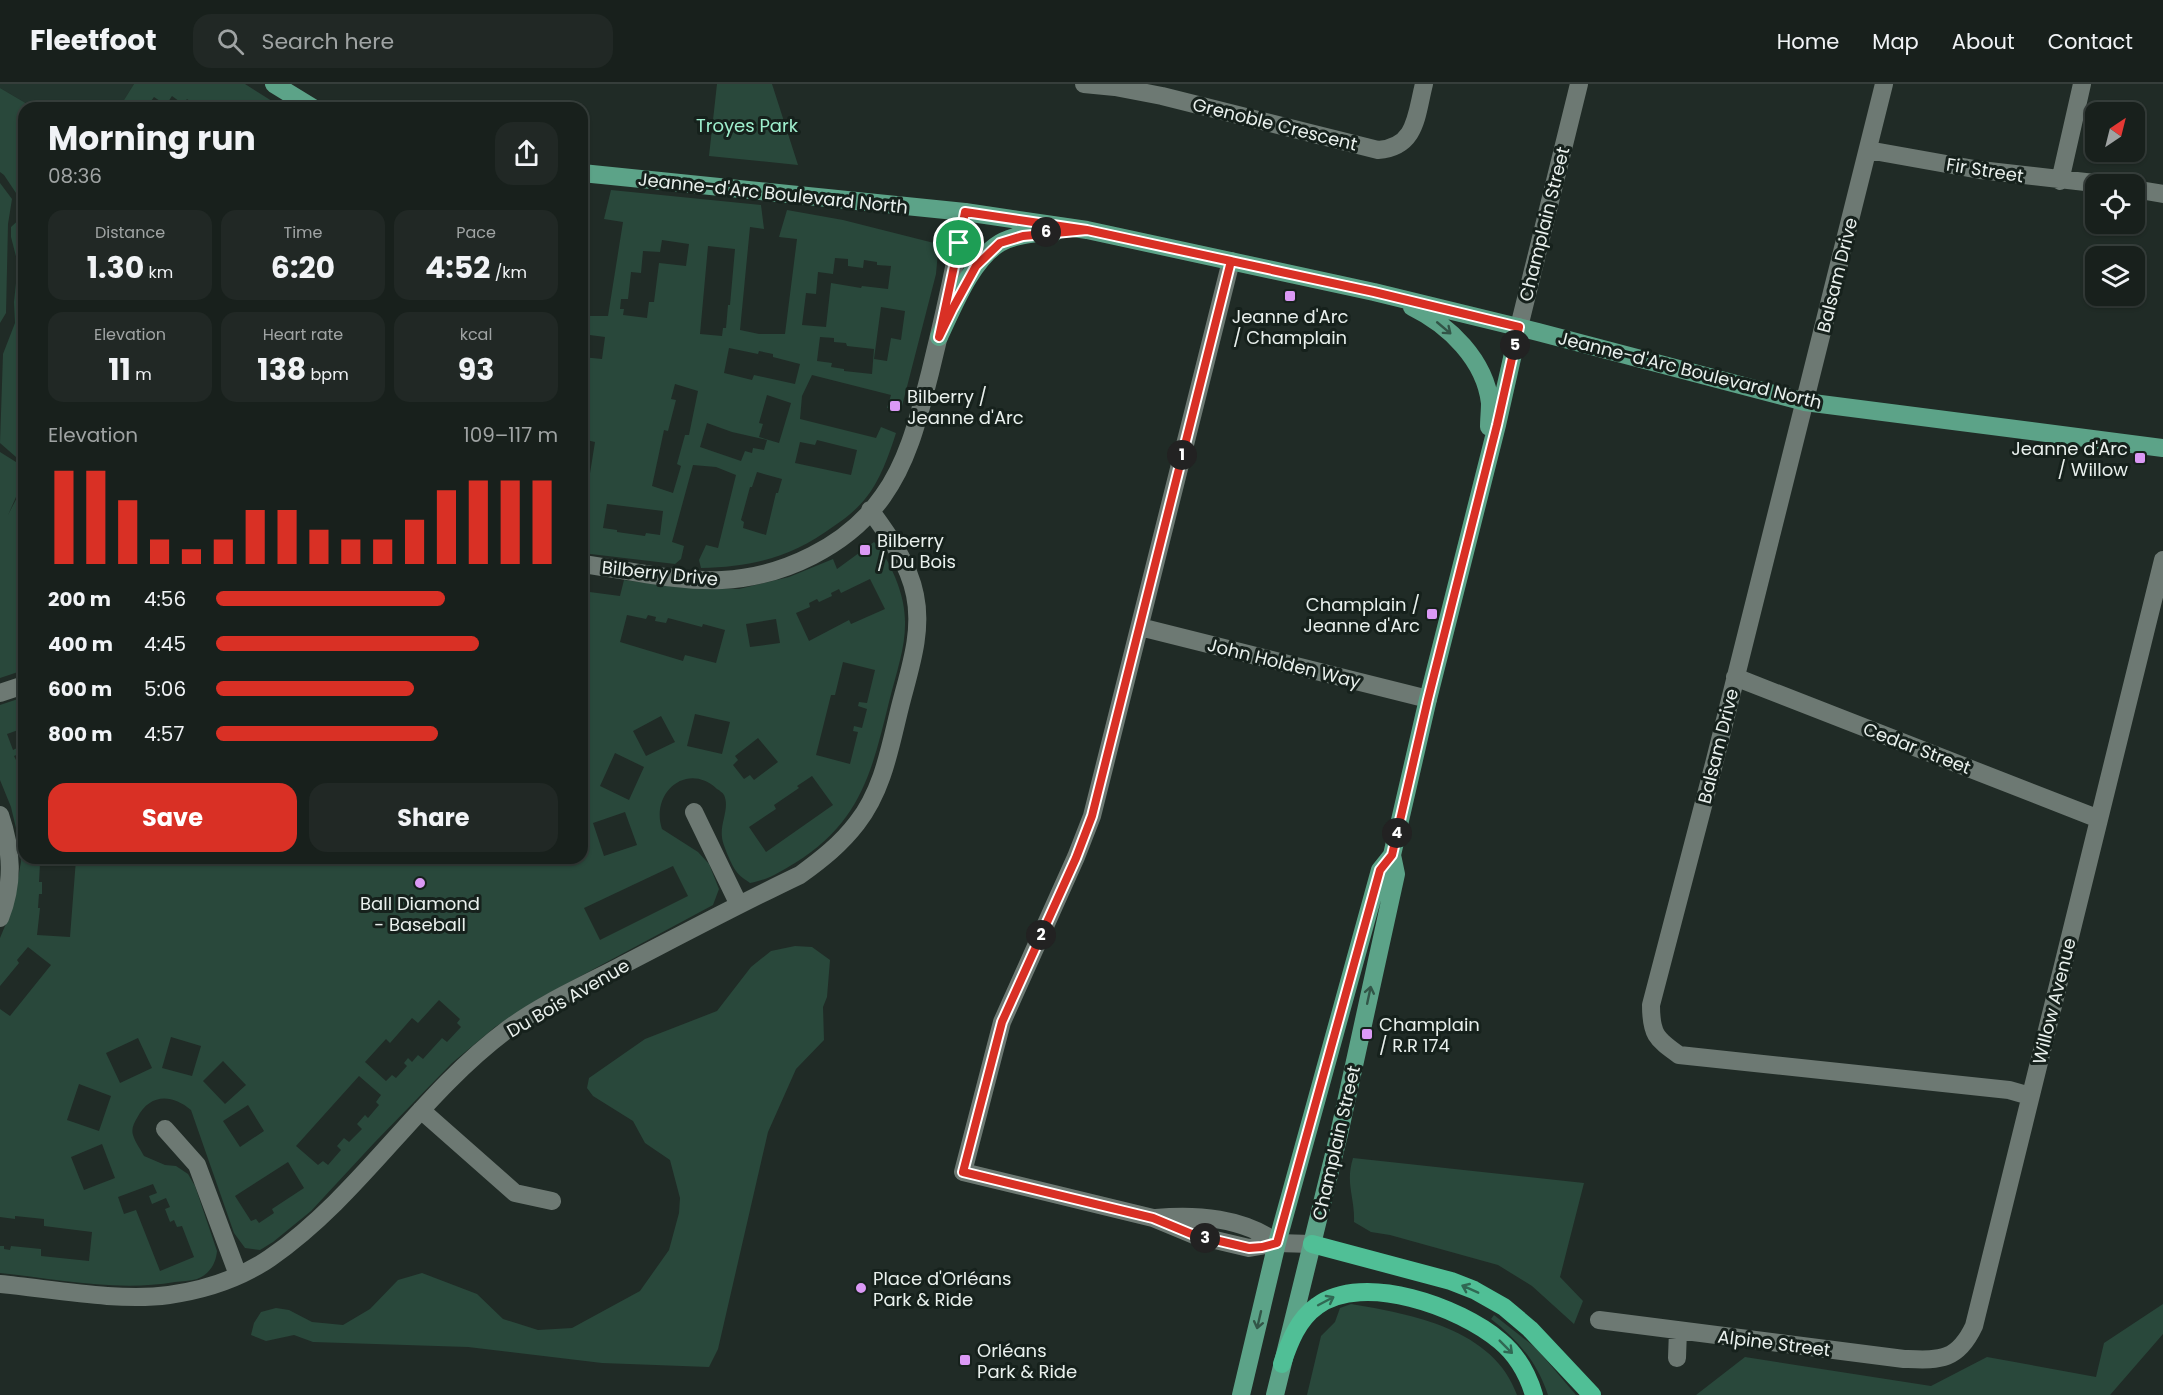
<!DOCTYPE html>
<meta charset="utf-8">
<style>
body{margin:0;font-family:Poppins,sans-serif;background:#212825;color:#f1f3f6;height:100vh;display:flex;flex-direction:column;font-size:22px;white-space:nowrap}
*{box-sizing:border-box;margin:0}
p{font-size:20px;color:#9fa3a3}
.icon{flex:none;width:33px;height:33px;fill:none;stroke:currentColor;stroke-width:2;stroke-linecap:round;stroke-linejoin:round}
.map{position:relative;flex:1;overflow:hidden}
.drawer{position:absolute;left:18px;top:18px;width:570px;height:762px;display:flex;flex-direction:column;background:#18201c;border-radius:18px;box-shadow:0 2px 4px #0004,0 0 0 2px #363e3b}
.drawer>*{flex:none}
.needle{width:39px;rotate:35deg}
.tools{position:absolute;left:2085px;top:18px;display:grid;gap:12px}
.tools a{display:grid;place-items:center;width:60px;height:60px;border-radius:12px;background:#18201c;box-shadow:0 2px 4px #0004,0 0 0 2px #363e3b;font-size:30px}
.pin{position:absolute;display:grid;place-items:center;width:51px;height:51px;color:#fff;margin:-26px;border:3px solid #fff;border-radius:50%;box-shadow:0 2px 6px #0007}
.km{position:absolute;width:30px;height:30px;margin:-15px;border-radius:50%;background:#222;color:#fff;font-size:16px;line-height:30px;text-align:center}
.round{display:grid;place-items:center;flex:none;width:63px;height:63px;border-radius:18px;background:#212825}
.head{display:flex;align-items:center;justify-content:space-between;height:102px;padding:0 30px}
h1{font-size:33px;font-weight:700;line-height:45px}
.stats{display:grid;grid-template-columns:repeat(3,1fr);gap:9px;height:102px;padding:6px 30px}
.stats div{display:grid;align-content:center;border-radius:15px;background:#212825;text-align:center}
.stats b{font-size:30px;font-weight:700}
.stats small{font-size:16px;font-weight:400}
.stats p{font-size:16px}
.chart{height:168px;padding:12px 30px}
.chart p{display:flex;justify-content:space-between}
.chart svg{width:100%;height:108px;margin-top:6px;stroke:#d93025;stroke-width:6}
.action{display:flex;gap:12px;margin-top:auto;padding:12px 30px}
.action a{flex:1;height:69px;border-radius:18px;background:#d93025;color:#fff;font-size:24px;font-weight:700;line-height:69px;text-align:center}
.action a+a{background:#212825;color:#f1f3f6}
ul{padding:0 30px;list-style:none;font-size:20px}
li{display:grid;grid-template-columns:96px 72px 1fr;align-items:center;height:45px}
li i{height:15px;border-radius:8px;background:#d93025}
header{display:flex;align-items:center;gap:36px;box-sizing:border-box;height:84px;padding:0 30px;background:#18201c;border-bottom:2px solid #363e3b}
header strong{font-size:28px}
nav{display:flex;gap:33px;margin-inline-start:auto;font-size:21px}
.search{width:420px;height:54px;background:#212825;display:flex;align-items:center;gap:15px;box-sizing:border-box;padding:0 21px;border-radius:18px;color:#9fa3a3;font-size:22px}
.map>svg:first-child{display:block}
</style>
<header>
<strong>Fleetfoot</strong>
<div class="search"><svg class="icon" aria-label="search" viewBox="0 0 24 24"><circle cx="10" cy="10" r="6"/><path d="M15 15l6 6"/></svg>Search here</div>
<nav><a>Home</a><a>Map</a><a>About</a><a>Contact</a></nav>
</header>
<div class="map">
<svg width="2163" height="1311" viewBox="0 0 2163 1311">
<rect width="100%" height="100%" fill="#202b26"/>
<path fill="#23352e" d="M0 0H134L119 24H34L0 4Z"/>
<path fill="#29483b" fill-rule="evenodd" d="M134 0H245L283 24H198L187 15 183 20 172 12 166 21 154 13 146 24H119Z
M717 0H772L798 81 709 72Z
M0 4 34 24H24V121L4 91 0 88Z
M0 99 12 115 8 140 6 229 0 239Z
M611 106 761 121 764 145 750 143 740 246 759 250H785L797 155 779 153 787 126 843 136 934 159 938 168 936 190 901 326 887 324 891 311 812 291 802 312 800 335 876 354 881 343 896 349C889 371 880 397 865 415 857 425 845 435 834 442 792 473 753 483 701 484L699 476 706 461 718 464 736 391 716 383 693 381 672 458 684 462 681 475 675 480 582 469V445H585L587 428 584 427 595 358 582 355V273L602 275 605 253 582 250V232H608L623 138 604 135ZM662 156 689 160 686 182 659 179 654 218H649L647 234 623 231 624 225H620L621 215H628L631 188 641 189 643 167 660 168ZM708 162 735 165 730 221H728L726 244H723L722 252 700 250ZM835 174 848 175V182L863 184 864 176 877 178V181L891 182 888 205 862 202 861 204 831 199 826 243 802 241 806 209 816 210 818 188 833 190ZM881 223 905 227 901 256 891 254 887 277 874 275ZM820 253 834 254V258L846 259 847 262 874 265 872 290 844 287V285L831 283 832 279 817 277ZM729 264 758 270 759 267 773 270V273L800 280 795 300 754 291 752 296 724 289ZM675 300 698 307 689 351H685L677 380 681 382 673 409 652 402 664 346 668 347 676 316 671 315ZM767 311 791 319 779 359 759 353 763 340 759 339ZM707 339 732 348 767 356 764 366 753 364 752 369 745 367 741 377 700 363ZM817 356 857 366 851 391 795 379 800 358 815 361ZM757 388 782 395 778 409H776L766 451 743 444 744 438 741 436 750 403H752ZM607 420 663 427 660 451 646 449 645 452 617 448V446L603 444Z
M24 131V380L0 359 3 270 15 239 14 218 18 180 11 153V143Z
M0 368 24 383V395L8 431 24 400V586L0 594Z
M874 458C884 469 889 479 895 493 915 541 901 570 889 618 872 687 861 738 795 779 780 788 768 796 750 799 746 796 739 792 736 787 732 782 722 759 722 753 720 739 730 724 724 711 723 709 719 706 717 705 687 677 650 709 662 745L698 768 709 780 719 805 713 821 538 915 495 943 452 979 375 1058 311 1127 273 1158 260 1166 245 1164 234 1149 191 1026C172 1010 150 1009 137 1034 134 1039 131 1045 133 1051 135 1058 141 1066 144 1072L165 1081 176 1082 188 1090 195 1102 217 1167C216 1179 210 1190 197 1195 190 1197 182 1197 175 1198 117 1208 57 1195 0 1189V1162H4V1165L10 1166 11 1162 41 1165V1172L89 1177 92 1148 44 1142V1135L15 1132V1135L0 1133V925L10 932 51 881 28 863 17 876 19 879 0 902V854L12 825 21 778 20 761 11 723 0 696V621L24 613V644L7 650 13 666 17 664 19 670 14 672 21 686 17 687 22 704 24 703V774H44V778L40 779 39 798H42V810H39L38 824H40L37 851 70 853 76 775 73 774H582V507L620 512 624 496 676 503 739 505 789 493 833 475 837 485ZM870 495 885 525 851 540 849 536 809 557 796 529 810 523 809 519 817 515 819 518 832 512 831 509 839 505 841 509ZM627 531 646 535 648 531 656 533 655 537 666 539 668 534 702 543 703 540 725 546 716 579 685 571 683 577 620 558ZM776 535 780 559 750 563 746 540ZM843 578 875 586 867 619 859 618 858 622 867 625 862 644 854 642 853 647 858 648 850 680 816 671 831 611H835ZM695 630 730 638 722 670 687 662ZM661 632 675 658 646 672 633 647ZM758 654 778 678 754 696 750 691 744 695 733 681 738 676 735 672ZM615 669 644 683 629 716 600 702ZM812 692 833 721 766 768 749 743 776 725 774 721 799 704 797 702ZM625 728 637 761 604 772 593 739ZM673 782 688 812 600 856 584 824ZM439 916 460 935 457 939 461 943 447 958 442 954 423 975 418 971 412 978 408 974 404 979 407 982 396 994 392 991 386 997 365 978 386 955 390 959 412 934 418 939ZM171 953 201 962 192 992 162 984ZM138 954 152 984 120 999 106 969ZM223 977 246 1001 225 1020 203 997ZM359 992 381 1011 376 1018 379 1021 368 1034 365 1031 357 1040 362 1045 349 1058 344 1054 337 1062 341 1066 328 1081 323 1077 318 1081 296 1062ZM79 1000 111 1012 99 1047 67 1036ZM248 1021 264 1047 240 1063 223 1037ZM102 1060 115 1094 84 1106 71 1073ZM288 1078 304 1104 272 1125 274 1129 259 1139 256 1135 251 1137 235 1112ZM153 1100 157 1109 149 1112 152 1120 166 1114 170 1123 165 1125 170 1138 174 1136 177 1143 182 1142 194 1173 160 1187 136 1126 124 1130 118 1113Z
M795 862 812 863 830 876 827 913 823 923 824 956 796 985 768 1048 718 1265 709 1283 602 1279 468 1263 313 1258 294 1251 266 1257 251 1251 254 1239 261 1228 276 1224 289 1226 312 1238 343 1241 370 1225 398 1196 422 1189 477 1210 503 1235 538 1246 572 1244 640 1207 669 1166 679 1129 680 1114 670 1076 645 1059 633 1037 593 1012 587 1004 589 994 645 955 717 927 751 883 771 867Z
M1353 1074 1584 1099 1560 1193 1583 1217 1574 1240 1532 1202 1498 1181 1390 1151 1371 1148 1354 1138C1355 1113 1345 1100 1353 1074Z
M1351 1220C1411 1230 1494 1245 1517 1311H1307L1321 1252 1335 1238 1340 1224Z
M2163 1220V1250L2110 1311H1696L1745 1273 1931 1302 1987 1273 2096 1293 2104 1259Z
M1494 1231 1536 1264 1576 1311H1548C1537 1278 1518 1256 1491 1235Z"/>
<g fill="none" stroke-linecap="round" stroke-linejoin="round">
<path stroke="#6d7973" stroke-width="18" d="M1084 0 1115 3 1162 12 1378 66C1417 63 1416 31 1424 0
M1884 0 1715 676 1651 921C1651 950 1656 955 1679 971L2009 1006 2030 1012
M1868 66 1980 86 2103 100
M2060 97 2082 0
M2134 105 2163 110
M1231 177 1092 732 1076 773 1002 938 963 1088 1153 1134 1194 1151 1249 1164 1277 1159 1312 1160
M1519 243 1579 0
M582 480C628 486 676 498 722 496 783 493 848 462 883 412 909 376 919 331 930 289 943 236 955 182 965 128
M1140 543 1428 615
M1735 593 2099 735
M0 609 24 601
M694 728 739 821
M0 731C12 766 14 799 0 834
M421 1026 515 1109 552 1117
M165 1045 197 1081 238 1191
M1156 1134C1196 1130 1244 1134 1277 1159
M0 1200C52 1205 118 1218 169 1211 204 1206 241 1194 270 1174 361 1111 419 1011 508 945 542 920 582 902 619 883 679 852 739 820 800 791 822 775 841 760 857 739 883 706 890 663 900 623 909 587 923 549 915 511 909 480 888 450 870 426
M1599 1236 1904 1275C1939 1276 1957 1278 1974 1242L2163 476
M1677 1274 1678 1246"/>
<path stroke="#5ca388" stroke-width="18" d="M274 0 313 24
M582 89 965 128 1087 146 1374 208 1538 248 1805 318 2163 364
M1412 223C1449 241 1485 276 1490 319 1490 327 1489 335 1489 343
M939 253C953 224 971 176 1000 159 1016 150 1037 149 1055 148
M1241 1311 1277 1159 1380 786 1392 771
M1275 1311 1339 1050 1396 790 1392 771 1428 615 1497 341 1519 243"/>
<path stroke="#50bf96" stroke-width="18" d="M1312 1160 1451 1197 1474 1206 1504 1223 1530 1245 1592 1311
M1282 1280C1289 1259 1298 1235 1317 1222 1364 1188 1460 1223 1500 1257 1517 1271 1528 1291 1534 1311"/>
</g>
<defs><path id="oneway-shaft" d="M-6 0H5M1.5-3L5.5 0L1.5 3" fill="none" stroke-width="1.6" stroke-linecap="round" stroke-linejoin="round" transform="scale(1.5)"/></defs>
<g stroke="#325547">
<use href="#oneway-shaft" transform="translate(1444 244) rotate(40)"/>
<use href="#oneway-shaft" transform="translate(1369 911) rotate(-78)"/>
<use href="#oneway-shaft" transform="translate(1259 1236) rotate(103)"/>
</g>
<g stroke="#306853">
<use href="#oneway-shaft" transform="translate(1470 1205) rotate(-156)"/>
<use href="#oneway-shaft" transform="translate(1326 1217) rotate(-28)"/>
<use href="#oneway-shaft" transform="translate(1506 1263) rotate(45)"/>
</g>
<g fill="none" stroke-linecap="round" stroke-linejoin="round">
<g stroke="#fff" stroke-width="12">
<path id="route" d="M959 159 965 128 1087 146 1231 177 1092 732 1076 774 1002 938 963 1088 1153 1134 1194 1151 1249 1164 1262 1163 1277 1159 1380 786 1392 771 1428 615 1497 341 1519 243 1374 208 1087 146 1023 152 1000 159 976 182 953 224 939 253 959 159"/>
</g>
<use href="#route" stroke="#d93025" stroke-width="8"/>
</g>
<g fill="#db99f5" stroke="#16211c" stroke-width="2">
<rect x="1284" y="206" width="12" height="12" rx="3"/>
<rect x="889" y="316" width="12" height="12" rx="3"/>
<rect x="2134" y="368" width="12" height="12" rx="3"/>
<rect x="859" y="460" width="12" height="12" rx="3"/>
<rect x="1426" y="524" width="12" height="12" rx="3"/>
<circle cx="420" cy="799" r="6"/>
<rect x="1361" y="944" width="12" height="12" rx="3"/>
<circle cx="861" cy="1204" r="6"/>
<rect x="959" y="1270" width="12" height="12" rx="3"/>
</g>
<g text-anchor="middle" dominant-baseline="central" stroke-width="6" stroke-linejoin="round" paint-order="stroke">
<g font-size="18" fill="#e9f0ed" stroke="#16211c">
<text transform="translate(1275 40) rotate(14)">Grenoble Crescent</text>
<text transform="translate(1985 86) rotate(9)">Fir Street</text>
<text transform="translate(773 109) rotate(6)">Jeanne-d'Arc Boulevard North</text>
<text transform="translate(1544 140) rotate(-76)">Champlain Street</text>
<text transform="translate(1837 191) rotate(-76)">Balsam Drive</text>
<text transform="translate(1690 286) rotate(14)">Jeanne-d'Arc Boulevard North</text>
<text transform="translate(660 489) rotate(6)">Bilberry Drive</text>
<text transform="translate(1284 579) rotate(14)">John Holden Way</text>
<text transform="translate(1718 662) rotate(-76)">Balsam Drive</text>
<text transform="translate(1917 664) rotate(21)">Cedar Street</text>
<text transform="translate(568 914) rotate(-30)">Du Bois Avenue</text>
<text transform="translate(2054 917) rotate(-76)">Willow Avenue</text>
<text transform="translate(1336 1059) rotate(-77)">Champlain Street</text>
<text transform="translate(1774 1259) rotate(7)">Alpine Street</text>
</g>
<g font-size="18" fill="#9ff0ce" stroke="#16211c">
<text x="747" y="41">Troyes Park</text>
</g>
<g font-size="18" fill="#e9f0ed" stroke="#16211c" text-anchor="start">
<text x="1290" y="232" text-anchor="middle">Jeanne d'Arc<tspan x="1290" dy="21">/ Champlain</tspan></text>
<text x="907" y="312">Bilberry /<tspan x="907" dy="21">Jeanne d'Arc</tspan></text>
<text x="2128" y="364" text-anchor="end">Jeanne d'Arc<tspan x="2128" dy="21">/ Willow</tspan></text>
<text x="877" y="456">Bilberry<tspan x="877" dy="21">/ Du Bois</tspan></text>
<text x="1420" y="520" text-anchor="end">Champlain /<tspan x="1420" dy="21">Jeanne d'Arc</tspan></text>
<text x="420" y="819" text-anchor="middle">Ball Diamond<tspan x="420" dy="21">- Baseball</tspan></text>
<text x="1379" y="940">Champlain<tspan x="1379" dy="21">/ R.R 174</tspan></text>
<text x="873" y="1194">Place d'Orléans<tspan x="873" dy="21">Park &amp; Ride</tspan></text>
<text x="977" y="1266">Orléans<tspan x="977" dy="21">Park &amp; Ride</tspan></text>
</g>
</g>
</svg>
<div class="tools">
<a><svg class="needle" viewBox="-14 -14 28 28"><path d="M0-13l5 13h-10z" fill="#e53935"/><path d="M0 13l5-13h-10z" fill="#9fa3a3"/></svg></a>
<a><svg class="icon" aria-label="locate" viewBox="0 0 24 24"><circle cx="12" cy="12" r="6"/><path d="M12 2v4M12 18v4M2 12h4M18 12h4"/></svg></a>
<a><svg class="icon" aria-label="layers" viewBox="0 0 24 24"><path d="M12 4l9 5-9 5-9-5zM3 14l9 5 9-5"/></svg></a>
</div>
<div class="pin" style="left:959px;top:159px;background:#1e9e55"><svg class="icon" aria-label="arrive" viewBox="0 0 24 24"><path d="M6 21V4h12l-3 4 3 4H6"/></svg></div>
<b class="km" style="left:1182px;top:371px">1</b>
<b class="km" style="left:1041px;top:851px">2</b>
<b class="km" style="left:1205px;top:1154px">3</b>
<b class="km" style="left:1397px;top:749px">4</b>
<b class="km" style="left:1515px;top:261px">5</b>
<b class="km" style="left:1046px;top:148px">6</b>
<section class="drawer">
<div class="head"><div><h1>Morning run</h1><p>08:36</p></div><a class="round"><svg class="icon" aria-label="share" viewBox="0 0 24 24"><path d="M12 15V3M7 8l5-5 5 5M5 13v7h14v-7"/></svg></a></div>
<div class="stats">
<div><p>Distance</p><b>1.30<small> km</small></b></div>
<div><p>Time</p><b>6:20</b></div>
<div><p>Pace</p><b>4:52<small> /km</small></b></div>
</div>
<div class="stats">
<div><p>Elevation</p><b>11<small> m</small></b></div>
<div><p>Heart rate</p><b>138<small> bpm</small></b></div>
<div><p>kcal</p><b>93</b></div>
</div>
<div class="chart"><p><span>Elevation</span>109–117 m</p>
<svg viewBox="0 0 160 44" preserveAspectRatio="none"><path d="M5 44V6M15 44V6M25 44V18M35 44V34M45 44V38M55 44V34M65 44V22M75 44V22M85 44V30M95 44V34M105 44V34M115 44V26M125 44V14M135 44V10M145 44V10M155 44V10"/></svg>
</div>
<ul>
<li><b>200 m</b>4:56<i style="width:67%"></i></li>
<li><b>400 m</b>4:45<i style="width:77%"></i></li>
<li><b>600 m</b>5:06<i style="width:58%"></i></li>
<li><b>800 m</b>4:57<i style="width:65%"></i></li>
</ul>
<div class="action"><a>Save</a><a>Share</a></div>
</section>
</div>
